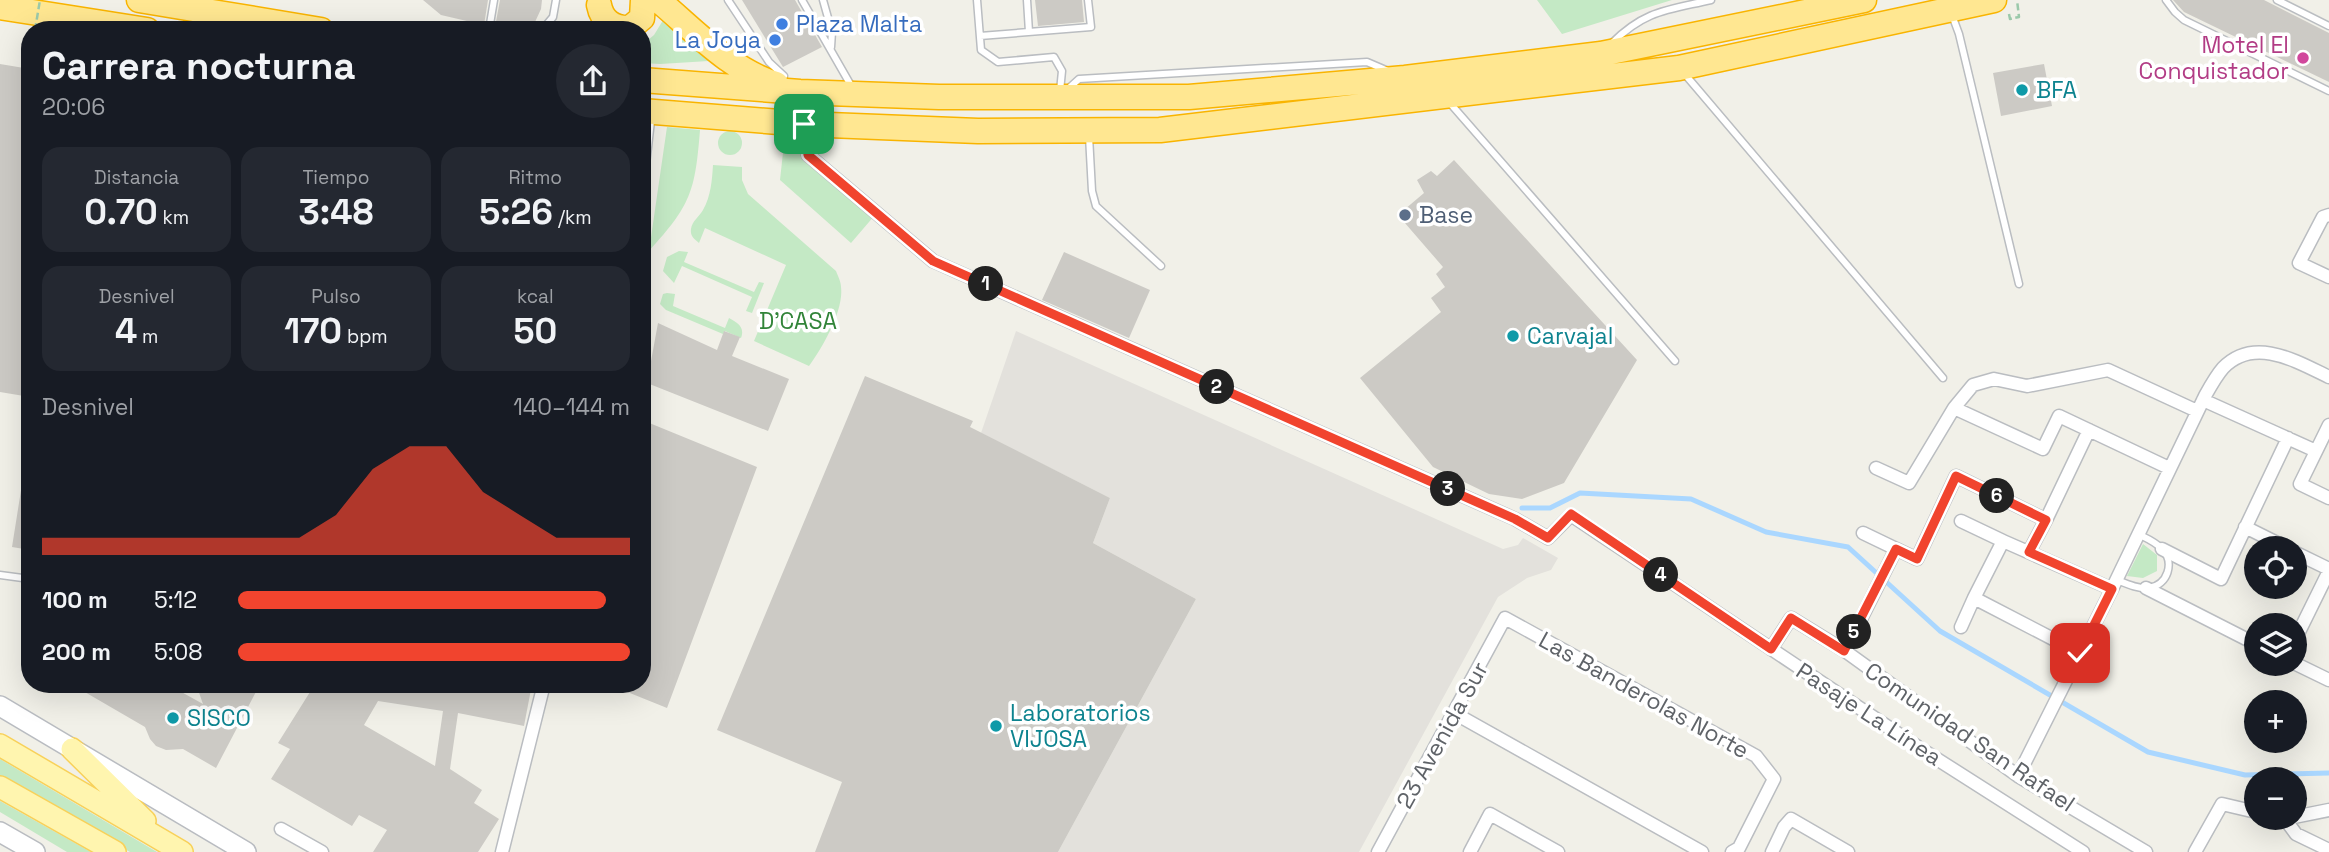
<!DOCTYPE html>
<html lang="es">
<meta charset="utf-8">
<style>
body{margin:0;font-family:"Space Grotesk",sans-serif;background:#242831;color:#f1f3f6;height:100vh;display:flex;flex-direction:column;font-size:26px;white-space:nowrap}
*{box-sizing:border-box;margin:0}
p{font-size:23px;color:#9ea1a6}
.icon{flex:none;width:38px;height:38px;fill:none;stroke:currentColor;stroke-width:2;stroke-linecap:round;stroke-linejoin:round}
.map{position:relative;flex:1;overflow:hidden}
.panel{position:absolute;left:21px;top:21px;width:630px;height:672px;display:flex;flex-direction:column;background:#171b24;border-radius:28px;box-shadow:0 7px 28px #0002}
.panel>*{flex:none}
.fabs{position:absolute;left:2244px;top:536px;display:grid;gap:14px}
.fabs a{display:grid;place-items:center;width:63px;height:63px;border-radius:50%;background:#171b24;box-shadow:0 7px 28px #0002;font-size:35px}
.pin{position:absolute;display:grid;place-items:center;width:60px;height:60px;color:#fff;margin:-30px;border-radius:14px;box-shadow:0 4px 10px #0006}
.km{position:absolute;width:35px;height:35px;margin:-18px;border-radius:50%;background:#222;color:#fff;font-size:19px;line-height:35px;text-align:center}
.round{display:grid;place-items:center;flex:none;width:74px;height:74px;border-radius:37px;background:#242831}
.overview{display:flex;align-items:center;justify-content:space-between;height:119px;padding:0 21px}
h1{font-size:38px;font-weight:700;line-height:52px}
.metrics{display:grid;grid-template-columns:repeat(3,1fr);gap:10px;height:119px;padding:7px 21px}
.metrics div{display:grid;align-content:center;border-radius:18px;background:#242831;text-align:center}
.metrics b{font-size:35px;font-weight:700}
.metrics small{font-size:19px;font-weight:400}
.metrics p{font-size:19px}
.chart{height:196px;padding:14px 21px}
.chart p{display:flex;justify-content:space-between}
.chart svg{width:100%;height:126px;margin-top:7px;fill:#f1442e;opacity:.7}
ul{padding:0 21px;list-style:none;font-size:23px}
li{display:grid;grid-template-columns:112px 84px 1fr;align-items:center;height:52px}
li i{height:18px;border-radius:9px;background:#f1442e}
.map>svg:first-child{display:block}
</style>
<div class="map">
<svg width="2329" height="852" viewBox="0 0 2329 852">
<rect width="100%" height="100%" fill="#f1f0e8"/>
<path fill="#e3e1dc" d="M1016 331 1503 549 1518 545 1523 538 1558 558 1551 570 1527 578 1498 597 1359 852H1058L1196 599 1093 543 1110 498 981 433Z"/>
<path fill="#c4e9c5" d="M1537 0H1672L1562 34Z
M665 17 709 61 660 64 642 63V45L654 35Z
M667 127 700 130C695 192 691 205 649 251Z
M718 143a12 12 0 1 1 24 0a12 12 0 1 1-24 0Z
M785 134 804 137 805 157 875 215 851 243 780 180Z
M713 165 742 167V180L748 194 836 271C838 276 841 282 841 287 844 311 822 348 809 366L754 341 786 265 705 228 699 243C694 239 690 236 691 229 692 221 699 217 703 210 711 196 712 180 713 165Z
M679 251 688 252 684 262 754 292 759 282 764 283 752 313 746 311 752 297 682 266 674 283 663 271 667 257Z
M667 293 675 294 673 306 725 328 729 318C738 323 745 327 741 338L725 331 723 334 666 310 660 304 663 294Z
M2143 544 2157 555V571L2143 578 2127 576Z
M0 759 157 852H130L0 778Z
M0 801 91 852H67L0 812Z"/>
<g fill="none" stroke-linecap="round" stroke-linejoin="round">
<path stroke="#aad7ff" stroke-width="5" d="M1522 508H1550L1580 493 1691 499 1766 532 1848 547 1940 631 2148 752 2245 775 2329 773"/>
</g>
<path fill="#cccac5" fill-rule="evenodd" d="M423 0H488L484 25 441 15Z
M500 0H542L541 9 535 22 524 30 495 27Z
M742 0H795L822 47 783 67Z
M1035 0H1082L1084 22 1038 26Z
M2173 0H2264L2329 33V82L2184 12Z
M0 64 30 69V397L0 392Z
M2044 64 2052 106 2001 116 1993 73Z
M1454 160 1637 360 1564 483 1522 499 1489 494 1433 467 1360 378 1441 312 1431 298 1445 287 1436 274 1443 267 1398 215 1424 193 1417 180 1431 171 1437 176Z
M1064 252 1150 290 1129 338 1042 300Z
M658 323 717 350 724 331 740 337 732 356 789 379 768 431 647 383Z
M865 376 973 421 970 427 1110 498 1093 543 1196 599 1058 852H815L842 782 717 730Z
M642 420 757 467 667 708 610 685 642 684Z
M22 484 30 485V550L12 547Z
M71 684H167L203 704 196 684H260L216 768 183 749 166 750 156 746 150 739 145 727Z
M315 684H532L524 726 458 713 450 769 482 790 474 803 499 819 478 852H373L387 830 359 815 352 826 271 779 290 749 278 743ZM378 701 443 711 435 766 364 725Z"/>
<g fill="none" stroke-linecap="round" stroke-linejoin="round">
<g stroke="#babdc1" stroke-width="9">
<path id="lane" d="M728 0 769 62 784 76
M802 0 853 89
M823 0 832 32 831 47
M977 0 981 50 998 62 1054 57 1062 71 1060 91
M1027 0 1029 32
M2166 0 2175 12 2184 20 2329 91
M2277 0 2329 26
M1952 15 1959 34 2019 284
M489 30 494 0
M542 30 553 17 556 0
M980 36 1091 27 1088 0
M1612 43C1645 10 1668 10 1711 0
M1683 72 1943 378
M1069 88 1079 79 1367 62 1388 71
M1449 102 1675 361
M1089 136 1092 191 1096 206 1161 266
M0 575 30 579
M2117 580C2127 584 2138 589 2149 588 2168 585 2175 562 2162 549 2156 542 2146 538 2138 534"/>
</g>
<g stroke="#babdc1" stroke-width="15">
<path id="street" d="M804 124 808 155 933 261 1515 519 1548 538 1571 515 1918 747 2083 852
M642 173 649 112
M2329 215 2323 217 2299 263 2329 277
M2203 400 2316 451
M1954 408 1973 385 1994 379 2027 386 2108 370 2197 411
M2329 425 2300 484 2329 498
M1876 468 1909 483 1954 408 2043 449 2059 416 2169 468
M1961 521 2003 541
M2245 527 2287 548
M1863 533 1917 559 1956 476 2046 520 2089 430
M2162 549 2221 579 2288 438
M2029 552 2046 520
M2294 552 2329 569
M2146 588 2256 644
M1961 627 1974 598
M2294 642 2329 571
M1771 649 1791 618 1845 651 2018 776 2146 852
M1845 651 1896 549
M2080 653 1974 598 2003 541 2112 589
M2294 663 2329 680
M1454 713 1702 852
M2018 776 2112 589 2205 396C2210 387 2216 376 2223 368 2254 336 2296 361 2329 377
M2294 817 2329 810
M2285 819 2296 834 2329 850
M281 829 322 852
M502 852 544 684
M1378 852 1505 618 1756 756 1774 779 1739 848 1732 852
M1470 852 1490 814 1558 852
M1772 852 1784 827 1791 819 1848 852
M2195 852 2222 804 2256 812"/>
</g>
<g stroke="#b9bcc1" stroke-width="22">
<path id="secondary" d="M0 706 246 852
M0 832 35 852"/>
</g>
<g stroke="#f8d15a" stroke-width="24">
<path id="primary" d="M0 745 182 852
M72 749 145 821
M0 787 115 852"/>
</g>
<g stroke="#f9b400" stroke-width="27">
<path id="highway" d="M139 0 321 30
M658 0C694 30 730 70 776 84
M599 5C602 21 614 29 630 28L642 18 643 0
M0 7 147 30
M642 80 800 92 939 97H1189L1405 78 1601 54 1864 0
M642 111 804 124 978 131 1160 130 1679 68 1994 0"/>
</g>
<path stroke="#9bc9aa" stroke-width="2.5" stroke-dasharray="7 3.5" stroke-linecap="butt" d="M2009 14 2010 19 2019 17 2017 0"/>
<use href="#lane" stroke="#fff" stroke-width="6"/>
<use href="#street" stroke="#fff" stroke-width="12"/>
<use href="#secondary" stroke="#fff" stroke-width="19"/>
<use href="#primary" stroke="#fff5af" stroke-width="21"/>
<use href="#highway" stroke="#ffe791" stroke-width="24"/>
<path stroke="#9bc9aa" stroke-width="2.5" stroke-dasharray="7 3.5" stroke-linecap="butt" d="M35 30 40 0"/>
</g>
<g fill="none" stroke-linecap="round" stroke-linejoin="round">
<g stroke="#fff" stroke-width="14">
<path id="route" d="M804 124 808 155 933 261 1515 519 1548 538 1571 514 1771 649 1791 618 1844 651 1896 549 1917 559 1956 476 2046 520 2029 552 2112 589 2080 653"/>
</g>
<use href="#route" stroke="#f1442e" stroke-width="9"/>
</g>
<g fill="#3f7fe0" stroke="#fff" stroke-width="2.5">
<circle cx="782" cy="24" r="7"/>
<circle cx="775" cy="40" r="7"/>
</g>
<circle fill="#d1479c" stroke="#fff" stroke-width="2.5" cx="2303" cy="58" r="7"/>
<g fill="#0f9aa8" stroke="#fff" stroke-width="2.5">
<circle cx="2022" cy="90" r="7"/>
<circle cx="1513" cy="336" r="7"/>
<circle cx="173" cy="718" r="7"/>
<circle cx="996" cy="726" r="7"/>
</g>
<circle fill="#5c6f8a" stroke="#fff" stroke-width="2.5" cx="1405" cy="215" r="7"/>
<g text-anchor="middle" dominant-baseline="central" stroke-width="7" stroke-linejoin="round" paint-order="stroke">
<g font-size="23" fill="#366cbe" stroke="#fff" text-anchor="start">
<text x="796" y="24">Plaza Malta</text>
<text x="761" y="40" text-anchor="end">La Joya</text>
</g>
<g font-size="23" fill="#b23c85" stroke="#fff" text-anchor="end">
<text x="2289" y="45">Motel El<tspan x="2289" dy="26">Conquistador</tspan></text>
</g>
<g font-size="23" fill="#0d838f" stroke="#fff" text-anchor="start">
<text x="2036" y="90">BFA</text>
<text x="1527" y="336">Carvajal</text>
<text x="1010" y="713">Laboratorios<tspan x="1010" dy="26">VIJOSA</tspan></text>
<text x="187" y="718">SISCO</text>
</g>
<g font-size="23" fill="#4e5e75" stroke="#fff" text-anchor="start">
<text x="1419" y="215">Base</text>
</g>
<g font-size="23" fill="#318438" stroke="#fff">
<text x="798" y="321">D'CASA</text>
</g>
<g font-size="23" fill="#5f6368" stroke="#fff">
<text transform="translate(1644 695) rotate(29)">Las Banderolas Norte</text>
<text transform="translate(1869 714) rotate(33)">Pasaje La Línea</text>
<text transform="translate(1442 735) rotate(-61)">23 Avenida Sur</text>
<text transform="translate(1970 737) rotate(34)">Comunidad San Rafael</text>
</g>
</g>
</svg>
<div class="fabs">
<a><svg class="icon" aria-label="locate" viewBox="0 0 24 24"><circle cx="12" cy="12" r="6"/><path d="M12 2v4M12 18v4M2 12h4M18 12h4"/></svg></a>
<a><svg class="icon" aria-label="layers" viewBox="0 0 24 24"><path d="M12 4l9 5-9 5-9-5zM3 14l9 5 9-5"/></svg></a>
<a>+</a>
<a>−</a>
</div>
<div class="pin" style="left:804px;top:124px;background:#1e9e55"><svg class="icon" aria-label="arrive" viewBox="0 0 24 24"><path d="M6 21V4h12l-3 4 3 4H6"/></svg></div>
<div class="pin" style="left:2080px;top:653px;background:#d93025"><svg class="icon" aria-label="check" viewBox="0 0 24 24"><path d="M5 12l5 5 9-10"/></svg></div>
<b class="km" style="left:986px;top:284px">1</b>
<b class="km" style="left:1217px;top:387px">2</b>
<b class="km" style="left:1448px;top:489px">3</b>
<b class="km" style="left:1661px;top:575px">4</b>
<b class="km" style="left:1854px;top:632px">5</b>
<b class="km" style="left:1997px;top:496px">6</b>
<section class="panel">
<div class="overview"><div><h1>Carrera nocturna</h1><p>20:06</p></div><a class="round"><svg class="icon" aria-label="share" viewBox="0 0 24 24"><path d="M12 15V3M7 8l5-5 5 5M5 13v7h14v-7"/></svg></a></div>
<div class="metrics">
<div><p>Distancia</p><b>0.70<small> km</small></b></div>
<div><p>Tiempo</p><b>3:48</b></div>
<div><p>Ritmo</p><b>5:26<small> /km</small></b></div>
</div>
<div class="metrics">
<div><p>Desnivel</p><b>4<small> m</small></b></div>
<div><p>Pulso</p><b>170<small> bpm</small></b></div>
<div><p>kcal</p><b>50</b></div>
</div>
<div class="chart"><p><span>Desnivel</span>140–144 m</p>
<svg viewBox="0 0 160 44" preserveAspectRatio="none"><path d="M0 44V38L10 38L20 38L30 38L40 38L50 38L60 38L70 38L80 30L90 14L100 6L110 6L120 22L130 30L140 38L150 38L160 38V44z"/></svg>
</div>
<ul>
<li><b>100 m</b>5:12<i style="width:94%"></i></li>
<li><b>200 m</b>5:08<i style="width:100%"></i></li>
</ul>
</section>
</div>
